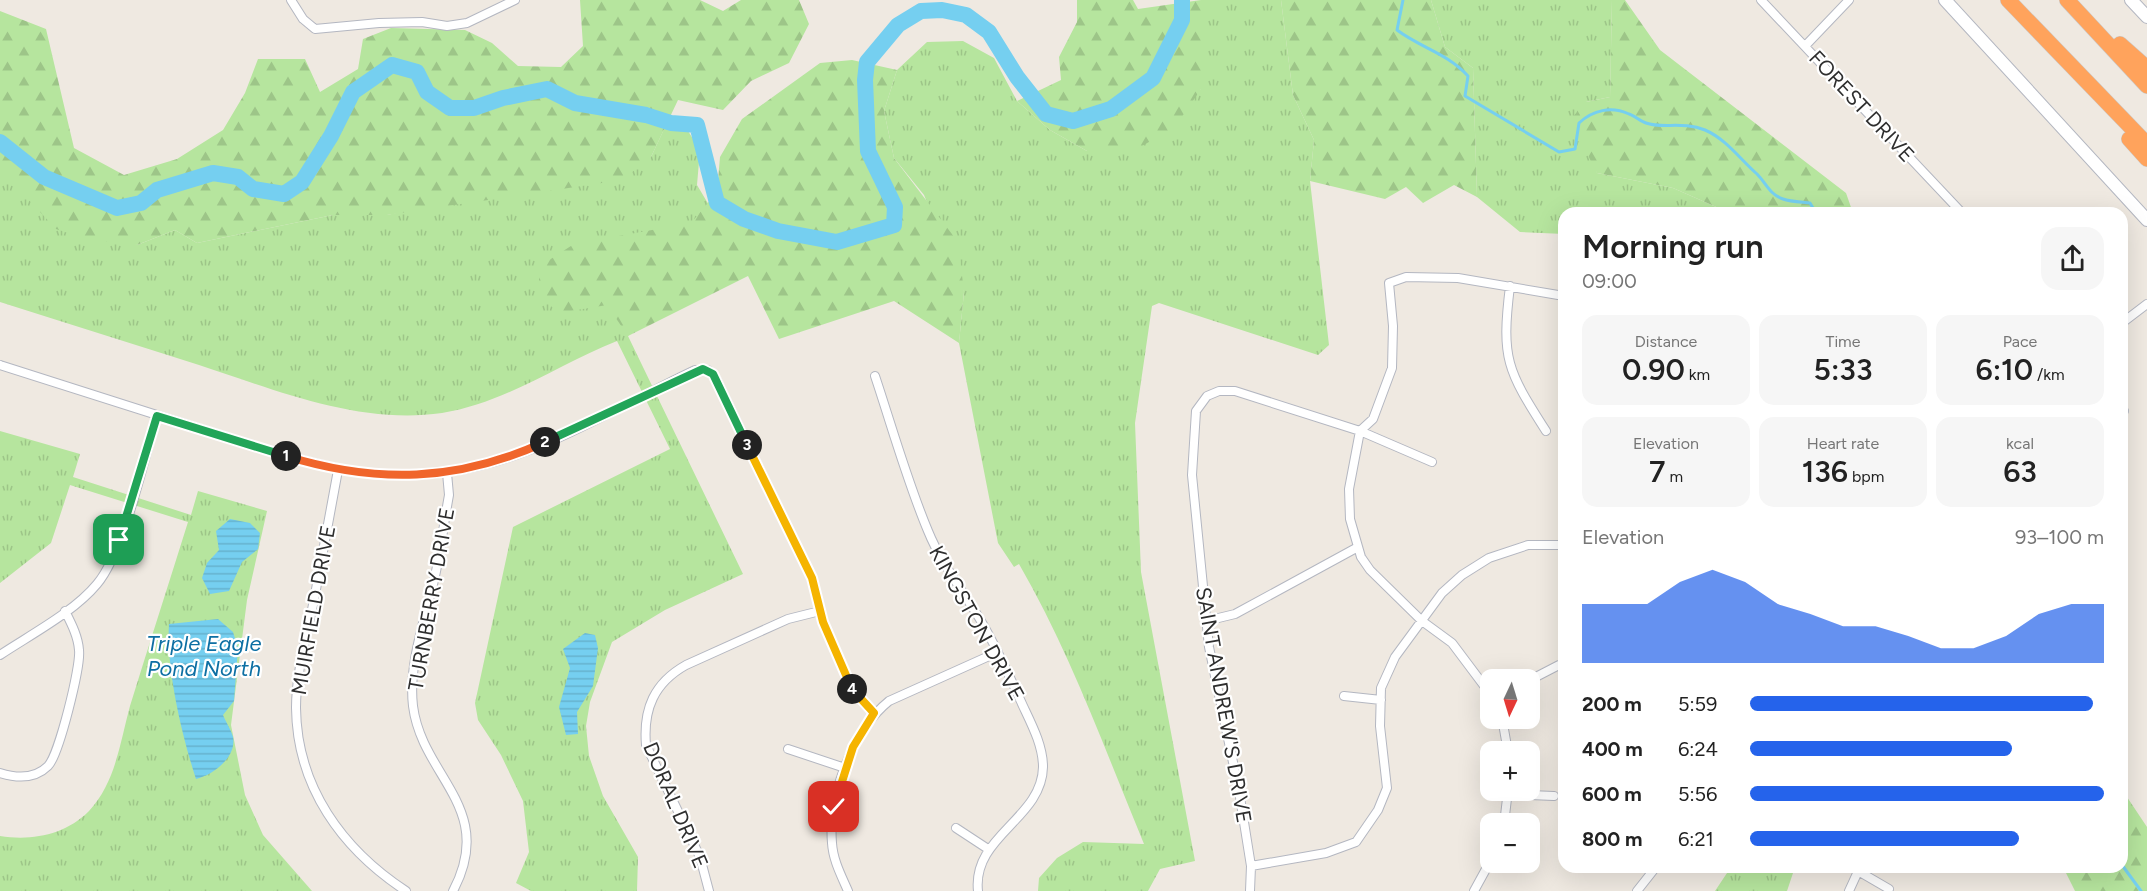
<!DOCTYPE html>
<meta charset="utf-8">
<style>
body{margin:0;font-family:Figtree,sans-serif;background:#f6f6f6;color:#222;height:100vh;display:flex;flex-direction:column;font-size:22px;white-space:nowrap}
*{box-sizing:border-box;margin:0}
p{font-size:20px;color:#767676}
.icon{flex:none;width:33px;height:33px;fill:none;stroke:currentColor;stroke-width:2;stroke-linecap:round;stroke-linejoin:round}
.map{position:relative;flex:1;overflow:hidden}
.sheet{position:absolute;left:1558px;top:207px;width:570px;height:666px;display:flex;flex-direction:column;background:#fff;border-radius:18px;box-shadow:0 6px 24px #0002}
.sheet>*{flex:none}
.needle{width:39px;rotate:184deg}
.buttons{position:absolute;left:1480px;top:669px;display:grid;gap:12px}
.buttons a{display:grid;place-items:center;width:60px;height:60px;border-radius:12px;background:#fff;box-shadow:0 6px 24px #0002;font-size:30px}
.pin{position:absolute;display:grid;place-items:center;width:51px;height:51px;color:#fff;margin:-26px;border-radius:12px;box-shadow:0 3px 9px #0006}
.km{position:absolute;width:30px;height:30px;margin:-15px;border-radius:50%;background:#222;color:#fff;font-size:16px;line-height:30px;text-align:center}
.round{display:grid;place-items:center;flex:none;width:63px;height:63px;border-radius:18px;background:#f6f6f6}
.headline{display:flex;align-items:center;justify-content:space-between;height:102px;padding:0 24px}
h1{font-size:33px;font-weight:600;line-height:45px}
.metrics{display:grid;grid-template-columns:repeat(3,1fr);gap:9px;height:102px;padding:6px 24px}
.metrics div{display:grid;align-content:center;border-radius:15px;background:#f6f6f6;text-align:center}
.metrics b{font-size:30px;font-weight:600}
.metrics small{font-size:16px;font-weight:400}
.metrics p{font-size:16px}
.chart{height:168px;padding:12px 24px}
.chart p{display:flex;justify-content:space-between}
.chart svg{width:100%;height:108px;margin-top:6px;fill:#2563eb;opacity:.7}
ul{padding:0 24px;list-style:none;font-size:20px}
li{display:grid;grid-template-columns:96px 72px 1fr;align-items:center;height:45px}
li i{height:15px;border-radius:8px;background:#2563eb}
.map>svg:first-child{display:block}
</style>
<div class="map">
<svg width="2147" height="891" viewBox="0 0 2147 891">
<defs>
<pattern id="grass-tufts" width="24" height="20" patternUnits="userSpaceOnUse" patternTransform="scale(1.5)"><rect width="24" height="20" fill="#b6e59e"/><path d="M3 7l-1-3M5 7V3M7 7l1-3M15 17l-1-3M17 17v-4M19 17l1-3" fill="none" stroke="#9dc588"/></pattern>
<pattern id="forest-firs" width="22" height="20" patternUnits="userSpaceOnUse" patternTransform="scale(1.5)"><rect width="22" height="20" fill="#b6e59e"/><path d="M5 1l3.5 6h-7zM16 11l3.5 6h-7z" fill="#9dc588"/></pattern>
<pattern id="water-rules" width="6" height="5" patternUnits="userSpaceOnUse" patternTransform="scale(1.5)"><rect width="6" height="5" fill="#75cff0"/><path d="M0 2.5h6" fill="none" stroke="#66b2ce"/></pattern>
</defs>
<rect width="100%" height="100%" fill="#efe9e1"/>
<path fill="url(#grass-tufts)" d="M1201 0H1281L1293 95 1314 140 1310 181 1329 345 1318 355 1159 303 1152 306 1135 423 1141 572 1195 861 1160 869 1148 891H1038L1039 878 1057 858 1083 842 1144 844C1105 750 1070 652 1019 564L1014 567 998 543 959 343 964 292 924 195 894 158 884 111 897 70 927 42 963 41 994 58 1017 101 1050 130 1087 151 1201 89Z
M1431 0H1612L1610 97 1586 102 1597 173 1673 188 1730 213H1564V234L1520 232 1477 197 1473 68 1445 47Z
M666 125 688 131 700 150 697 185 722 227 628 336 743 574 665 610 612 642 590 702 586 726 589 756 603 796 638 857 637 891H531L516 883 529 852 523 801 501 755 478 720 475 703 513 527 670 449 617 341C559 364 505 403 442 413 359 425 276 390 199 365 133 344 66 323 0 302V159L137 245 175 230 197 243 333 215H387L651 157Z
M0 431 80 454 73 477 191 515 198 491 267 511 247 600 231 725 245 795 263 835 312 891H0V836C32 841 65 835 89 811 116 782 120 742 130 706 149 644 169 583 188 522L70 485 51 543 0 583Z
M1731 867H1795L1787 891H1715Z"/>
<path fill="url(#forest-firs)" d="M580 0H700L723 11 741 0H799L809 24 789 63 751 81 723 110 678 100 651 157 622 180 387 215H333L197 243 175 230 137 245 89 240 56 229 0 169V11L46 29 74 148 124 175 177 159 223 130 245 93 258 59H305L320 92 358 69 363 39 391 28 465 30 492 43 518 66 561 67 583 46Z
M1077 0H1133L1138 9 1201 0V89L1175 127 1135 150 1087 151 1050 130 1017 101 1061 80 1059 57 1077 22Z
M1281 0H1431L1445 47 1473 68 1477 197 1454 185 1423 203 1406 187 1385 199 1310 181 1314 140 1293 95Z
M1612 0H1625L1660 50 1846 193 1853 213H1730L1673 188 1597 173 1570 120 1586 102 1610 97Z
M852 60 897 70 884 111 894 158 958 242 964 292 959 343 894 301 779 339 748 276 628 336 607 305 559 313 538 295 540 266 574 244 691 223 717 192 720 157 742 119 820 63Z
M2123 791 2147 827V891H2075L2063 867H2122Z"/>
<path fill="url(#water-rules)" d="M230 519 250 523 260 533 258 549 242 562 229 591 210 594 202 578 207 563 219 550 216 531Z
M218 619 233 632 238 648 234 701 223 715C226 722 231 730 233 737 237 757 213 775 196 779 182 736 166 669 169 624Z
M585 633 595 635 598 648 593 686 577 712 578 734 566 735 559 707 570 668 563 649Z"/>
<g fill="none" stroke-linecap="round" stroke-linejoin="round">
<path stroke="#75cff0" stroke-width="3" d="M1403 0 1397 30C1421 48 1447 53 1468 76L1465 96 1559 152 1575 149 1579 123C1593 110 1611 106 1629 114 1635 116 1640 121 1646 123 1662 129 1683 121 1705 130 1726 139 1740 159 1757 174 1766 183 1769 194 1783 199 1791 202 1802 202 1810 203L1816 213
M2122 865 2141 891"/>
<path stroke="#75cff0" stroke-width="16" d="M0 142 44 177 117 208 141 203 157 190 213 173 238 177 253 189 284 194 302 182 331 136 353 92 392 65 417 72 427 92 450 108H474L503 98 547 89 575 103 646 115 671 123 697 125 717 203 744 219 778 231 837 242 894 225 895 207 868 151 865 80 867 62 898 25 921 11 942 10 966 15 989 32 1017 77 1046 114 1073 121 1111 109 1153 78 1182 20V0"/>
<g stroke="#b4b7c1" stroke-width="10">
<path id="street" d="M291 0 303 19 315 29 379 23 422 22 447 26 467 23 515 0
M1761 0 1962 213
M1806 45 1849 0
M1510 286C1501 359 1507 370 1546 431
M2122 323 2147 304
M0 365C68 387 136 409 204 430 300 460 377 491 479 466 549 450 629 401 695 370H708L716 379 812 578 823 622 852 688 874 713
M875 376C892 427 907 481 928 531 941 563 963 591 981 621 997 648 1010 677 1023 706 1032 725 1043 746 1043 767 1042 819 972 836 978 891
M2122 408 2124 411
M338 470C330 514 322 557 314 600 307 635 296 672 296 708 297 787 342 849 406 891
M447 473 449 495C444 522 441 549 435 576 426 617 408 663 413 706 422 777 497 808 453 891
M1206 621 1235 614 1358 547
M0 655C30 635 74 612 97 584 124 552 144 459 157 415
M1530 680 1559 665
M1491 695 1452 643 1422 621 1370 570 1361 557 1350 519 1349 489 1360 431 1373 419 1392 368 1393 326 1389 283 1406 277 1458 278 1564 296
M1344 696 1381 700
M1502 718 1508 752
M788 749 845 768
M0 773C16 778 35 779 48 766 59 755 81 666 79 650 78 636 71 623 65 611
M1508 794 1554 796
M1504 824 1508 790
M956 828 988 849
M1251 866 1326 853 1356 842 1378 810 1387 788 1380 726 1381 688 1395 657 1442 593 1462 575 1489 558 1528 545H1564
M1858 871 1889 889
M709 891 700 857 646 745C643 709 654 683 686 665L788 619 820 611
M848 891C841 875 833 860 832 843 828 796 853 730 889 701L998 652
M1250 891 1251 866 1239 791 1209 647 1192 475 1196 411 1207 396 1219 391H1235L1360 431 1432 462
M1474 891 1491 860
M1637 891 1656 867
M1849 891 1860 867"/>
</g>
<g stroke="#b4b7c1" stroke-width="14">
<path id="secondary" d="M1945 0 2147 220
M2131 0 2147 17"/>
</g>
<g stroke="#c9c9c9" stroke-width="16">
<path id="highway" d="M2008 0 2147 144
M2067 0 2147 86
M2120 44 2147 68
M2129 139 2147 159"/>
</g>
<use href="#street" stroke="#fff" stroke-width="8"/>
<use href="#secondary" stroke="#fff" stroke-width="12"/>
<use href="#highway" stroke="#ffa35c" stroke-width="15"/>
</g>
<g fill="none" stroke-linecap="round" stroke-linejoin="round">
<g stroke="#fff" stroke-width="12">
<path id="split-1" d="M119 540 157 416 286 456"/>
</g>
<g stroke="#fff" stroke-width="12">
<path id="split-2" d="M286 456C377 484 457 482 545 442"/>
</g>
<g stroke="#fff" stroke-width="12">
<path id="split-3" d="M545 442 703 369 713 374 747 445"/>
</g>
<g stroke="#fff" stroke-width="12">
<path id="split-4" d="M747 445 812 578 823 622 852 689"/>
</g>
<g stroke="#fff" stroke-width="12">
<path id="split-5" d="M834 807 853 747 874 713 852 689"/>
</g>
<use href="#split-1" stroke="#22a559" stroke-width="8"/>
<use href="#split-2" stroke="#f0652b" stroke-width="8"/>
<use href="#split-3" stroke="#22a559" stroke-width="8"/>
<use href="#split-4" stroke="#f5b400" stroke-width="8"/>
<use href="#split-5" stroke="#f5b400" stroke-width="8"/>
</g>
<g text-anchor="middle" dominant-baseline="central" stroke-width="4.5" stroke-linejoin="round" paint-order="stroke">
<g font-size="21" fill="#2e2e2e" stroke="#fff">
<text transform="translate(1862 106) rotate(47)">FOREST DRIVE</text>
<text transform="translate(431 599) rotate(-80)">TURNBERRY DRIVE</text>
<text transform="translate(313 610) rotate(-80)">MUIRFIELD DRIVE</text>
<text transform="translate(977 623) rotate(61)">KINGSTON DRIVE</text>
<text transform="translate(1224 705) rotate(80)">SAINT ANDREW'S DRIVE</text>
<text transform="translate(676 805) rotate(67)">DORAL DRIVE</text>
</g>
<g font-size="22" font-style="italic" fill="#0d6fa3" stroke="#fff">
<text x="204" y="643">Triple Eagle<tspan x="204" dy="25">Pond North</tspan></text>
</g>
</g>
</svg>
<div class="buttons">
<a><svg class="needle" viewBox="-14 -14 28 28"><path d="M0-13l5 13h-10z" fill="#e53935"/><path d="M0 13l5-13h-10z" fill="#767676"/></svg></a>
<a>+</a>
<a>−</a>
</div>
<div class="pin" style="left:119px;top:540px;background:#1e9e55"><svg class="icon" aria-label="arrive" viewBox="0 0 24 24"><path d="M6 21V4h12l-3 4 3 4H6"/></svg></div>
<div class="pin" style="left:834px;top:807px;background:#d93025"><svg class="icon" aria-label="check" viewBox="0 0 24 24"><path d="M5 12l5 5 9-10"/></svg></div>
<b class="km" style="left:286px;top:456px">1</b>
<b class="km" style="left:545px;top:442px">2</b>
<b class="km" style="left:747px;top:445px">3</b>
<b class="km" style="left:852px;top:689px">4</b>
<section class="sheet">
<div class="headline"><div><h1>Morning run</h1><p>09:00</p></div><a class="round"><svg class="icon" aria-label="share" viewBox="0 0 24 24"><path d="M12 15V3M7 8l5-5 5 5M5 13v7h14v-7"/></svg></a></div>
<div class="metrics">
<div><p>Distance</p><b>0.90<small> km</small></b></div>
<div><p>Time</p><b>5:33</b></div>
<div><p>Pace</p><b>6:10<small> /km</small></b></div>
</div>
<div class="metrics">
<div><p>Elevation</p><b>7<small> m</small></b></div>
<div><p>Heart rate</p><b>136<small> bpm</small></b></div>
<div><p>kcal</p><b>63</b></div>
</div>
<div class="chart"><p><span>Elevation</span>93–100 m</p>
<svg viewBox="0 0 160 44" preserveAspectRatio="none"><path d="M0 44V20L10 20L20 20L30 11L40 6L50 11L60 20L70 24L80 29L90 29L100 33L110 38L120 38L130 33L140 24L150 20L160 20V44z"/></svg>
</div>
<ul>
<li><b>200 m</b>5:59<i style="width:97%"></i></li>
<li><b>400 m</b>6:24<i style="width:74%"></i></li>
<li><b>600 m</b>5:56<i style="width:100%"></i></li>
<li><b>800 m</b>6:21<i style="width:76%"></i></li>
</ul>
</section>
</div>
